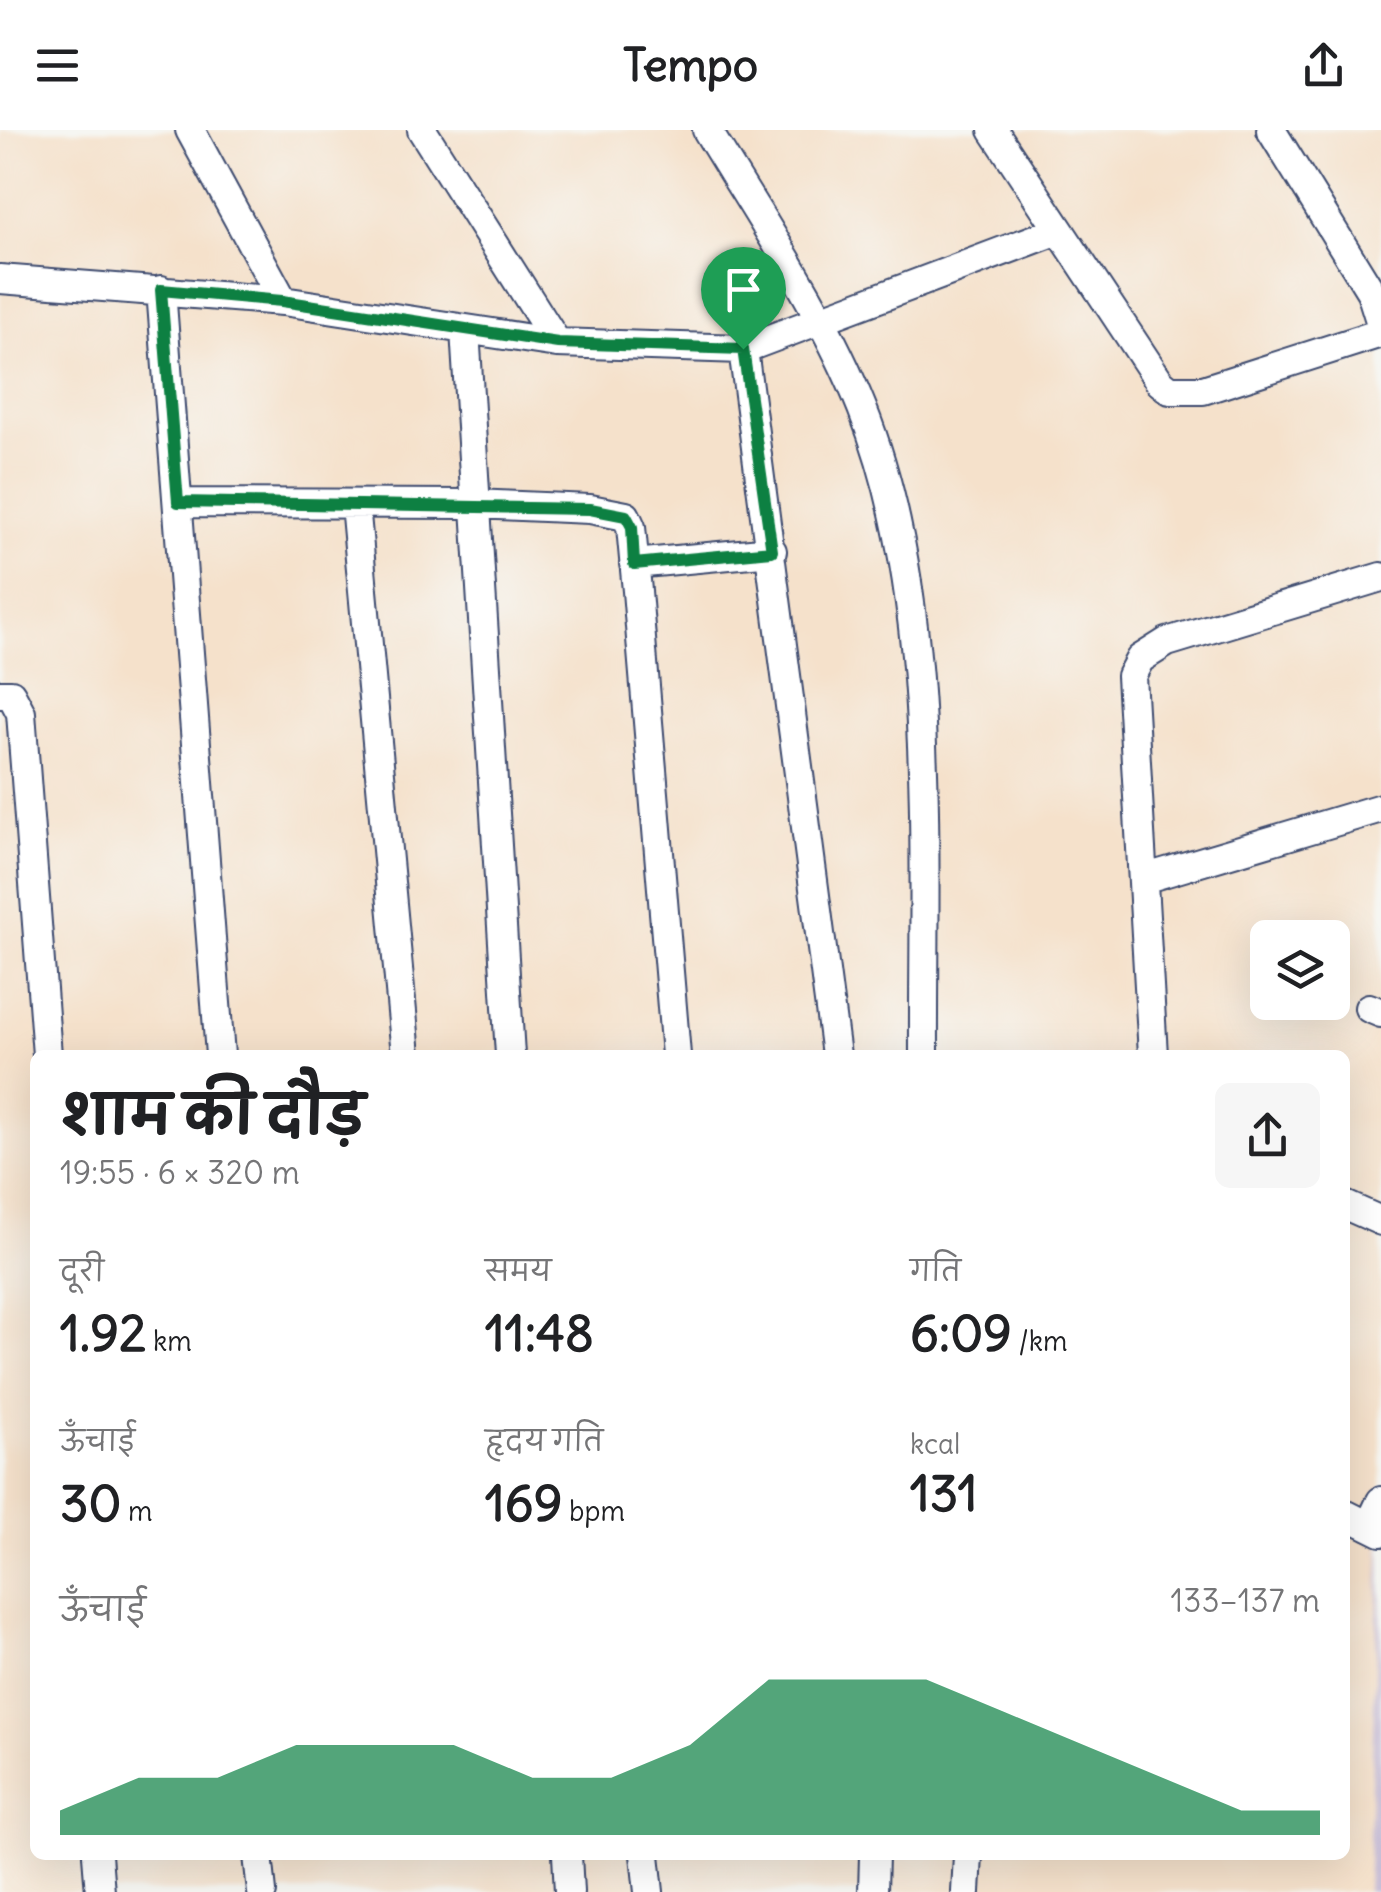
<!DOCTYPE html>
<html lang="hi">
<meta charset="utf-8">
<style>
body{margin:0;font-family:Delius,"Playpen Sans Deva",sans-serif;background:#f6f6f6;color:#202124;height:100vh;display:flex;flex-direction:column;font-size:38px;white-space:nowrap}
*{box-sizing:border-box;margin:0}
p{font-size:32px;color:#757577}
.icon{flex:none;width:55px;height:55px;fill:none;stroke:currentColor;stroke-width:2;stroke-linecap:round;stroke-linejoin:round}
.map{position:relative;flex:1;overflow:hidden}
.details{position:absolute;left:30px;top:920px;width:1320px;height:810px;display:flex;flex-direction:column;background:#fff;border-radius:15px;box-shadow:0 10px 40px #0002}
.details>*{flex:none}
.buttons{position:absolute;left:1250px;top:790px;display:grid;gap:20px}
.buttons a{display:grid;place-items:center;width:100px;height:100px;border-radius:15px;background:#fff;box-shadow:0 10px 40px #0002;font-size:50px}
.pin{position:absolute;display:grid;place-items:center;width:85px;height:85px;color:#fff;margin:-102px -42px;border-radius:50% 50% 50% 0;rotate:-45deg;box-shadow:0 0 10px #0007}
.pin .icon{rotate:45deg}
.round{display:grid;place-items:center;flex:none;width:105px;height:105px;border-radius:15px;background:#f6f6f6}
.overview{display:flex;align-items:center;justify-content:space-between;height:170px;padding:0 30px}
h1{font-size:55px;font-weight:700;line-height:75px}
.stats{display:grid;grid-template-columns:repeat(3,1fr);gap:15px;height:170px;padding:10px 30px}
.stats div{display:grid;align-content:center}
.stats b{font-size:50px;font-weight:700}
.stats small{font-size:28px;font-weight:400}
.stats p{font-size:28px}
.chart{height:280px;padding:20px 30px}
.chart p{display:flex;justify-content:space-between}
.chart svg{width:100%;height:180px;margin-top:10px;fill:#0b8043;opacity:.7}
header{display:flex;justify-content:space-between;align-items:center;height:130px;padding:0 30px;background:#fff;font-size:45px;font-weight:700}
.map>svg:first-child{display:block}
</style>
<header><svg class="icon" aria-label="menu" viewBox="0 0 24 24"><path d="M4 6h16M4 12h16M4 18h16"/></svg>Tempo<svg class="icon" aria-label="share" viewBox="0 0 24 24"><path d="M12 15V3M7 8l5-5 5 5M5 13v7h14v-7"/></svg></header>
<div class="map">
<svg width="1381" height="1762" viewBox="0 0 1381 1762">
<rect width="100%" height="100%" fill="#f6f6f2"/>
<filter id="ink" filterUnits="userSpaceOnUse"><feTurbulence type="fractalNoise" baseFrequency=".01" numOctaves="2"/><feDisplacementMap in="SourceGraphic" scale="20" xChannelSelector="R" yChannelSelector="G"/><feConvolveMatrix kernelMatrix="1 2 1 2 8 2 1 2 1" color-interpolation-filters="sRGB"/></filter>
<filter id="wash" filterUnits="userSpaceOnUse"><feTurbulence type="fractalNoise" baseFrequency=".0048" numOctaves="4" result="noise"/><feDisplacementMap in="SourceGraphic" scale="40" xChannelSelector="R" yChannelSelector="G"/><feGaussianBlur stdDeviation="2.25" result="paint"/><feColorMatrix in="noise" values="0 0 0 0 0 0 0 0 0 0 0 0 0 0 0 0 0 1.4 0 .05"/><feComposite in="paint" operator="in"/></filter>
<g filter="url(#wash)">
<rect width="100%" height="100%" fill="#f5e1cb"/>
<path fill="#c9bfd7" d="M1381 1388V1762H1367Z"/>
</g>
<g filter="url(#ink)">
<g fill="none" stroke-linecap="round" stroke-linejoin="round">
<g stroke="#3c4a6e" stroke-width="32">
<path id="street" d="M190 0 283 171
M422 0 557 213
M707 0C761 90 823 180 862 278 938 468 923 722 924 925
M993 0 1160 252 1170 260H1203L1381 203
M1271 0 1371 162 1381 194
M0 149 283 171 557 213 743 219 1059 100
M161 160 220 925
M465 200 510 925
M743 219 836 925
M178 373 473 374 590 379 626 386 631 397 637 461 676 925
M355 374 406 925
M634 434 772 421
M0 564H11L21 583 47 925
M1143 749 1381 678
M1369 878 1381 883
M1153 925 1131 546 1140 529 1167 512 1381 447
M1345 1075 1381 1091
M1345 1384 1381 1402
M1369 1396 1381 1371
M97 1725 100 1762
M258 1725 262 1762
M567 1725 569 1762
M645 1725 649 1762
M873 1762 874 1725
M966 1762 968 1725"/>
</g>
<use href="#street" stroke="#fff" stroke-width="28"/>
</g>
</g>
<g fill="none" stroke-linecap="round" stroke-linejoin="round" filter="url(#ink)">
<g stroke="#fff" stroke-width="20">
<path id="route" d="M161 160 282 171 558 213 743 219 772 421 634 434 632 397 626 386 590 379 178 372Z"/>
</g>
<use href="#route" stroke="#0b8043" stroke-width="12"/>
</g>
</svg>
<div class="buttons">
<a><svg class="icon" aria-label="layers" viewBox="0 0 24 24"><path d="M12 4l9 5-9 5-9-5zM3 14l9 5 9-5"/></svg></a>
</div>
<div class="pin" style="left:743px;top:219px;background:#1e9e55"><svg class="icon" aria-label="arrive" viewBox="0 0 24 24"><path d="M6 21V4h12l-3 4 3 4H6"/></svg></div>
<section class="details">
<div class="overview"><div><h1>शाम की दौड़</h1><p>19:55 · 6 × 320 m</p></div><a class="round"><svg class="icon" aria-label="share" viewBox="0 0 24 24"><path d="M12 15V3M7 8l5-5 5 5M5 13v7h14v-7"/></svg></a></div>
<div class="stats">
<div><p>दूरी</p><b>1.92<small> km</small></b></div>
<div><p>समय</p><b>11:48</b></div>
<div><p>गति</p><b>6:09<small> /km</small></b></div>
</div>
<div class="stats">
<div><p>ऊँचाई</p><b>30<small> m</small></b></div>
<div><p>हृदय गति</p><b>169<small> bpm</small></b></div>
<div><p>kcal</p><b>131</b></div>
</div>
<div class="chart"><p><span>ऊँचाई</span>133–137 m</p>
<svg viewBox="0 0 160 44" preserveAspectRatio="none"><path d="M0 44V38L10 30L20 30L30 22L40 22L50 22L60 30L70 30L80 22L90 6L100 6L110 6L120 14L130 22L140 30L150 38L160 38V44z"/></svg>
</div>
</section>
</div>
